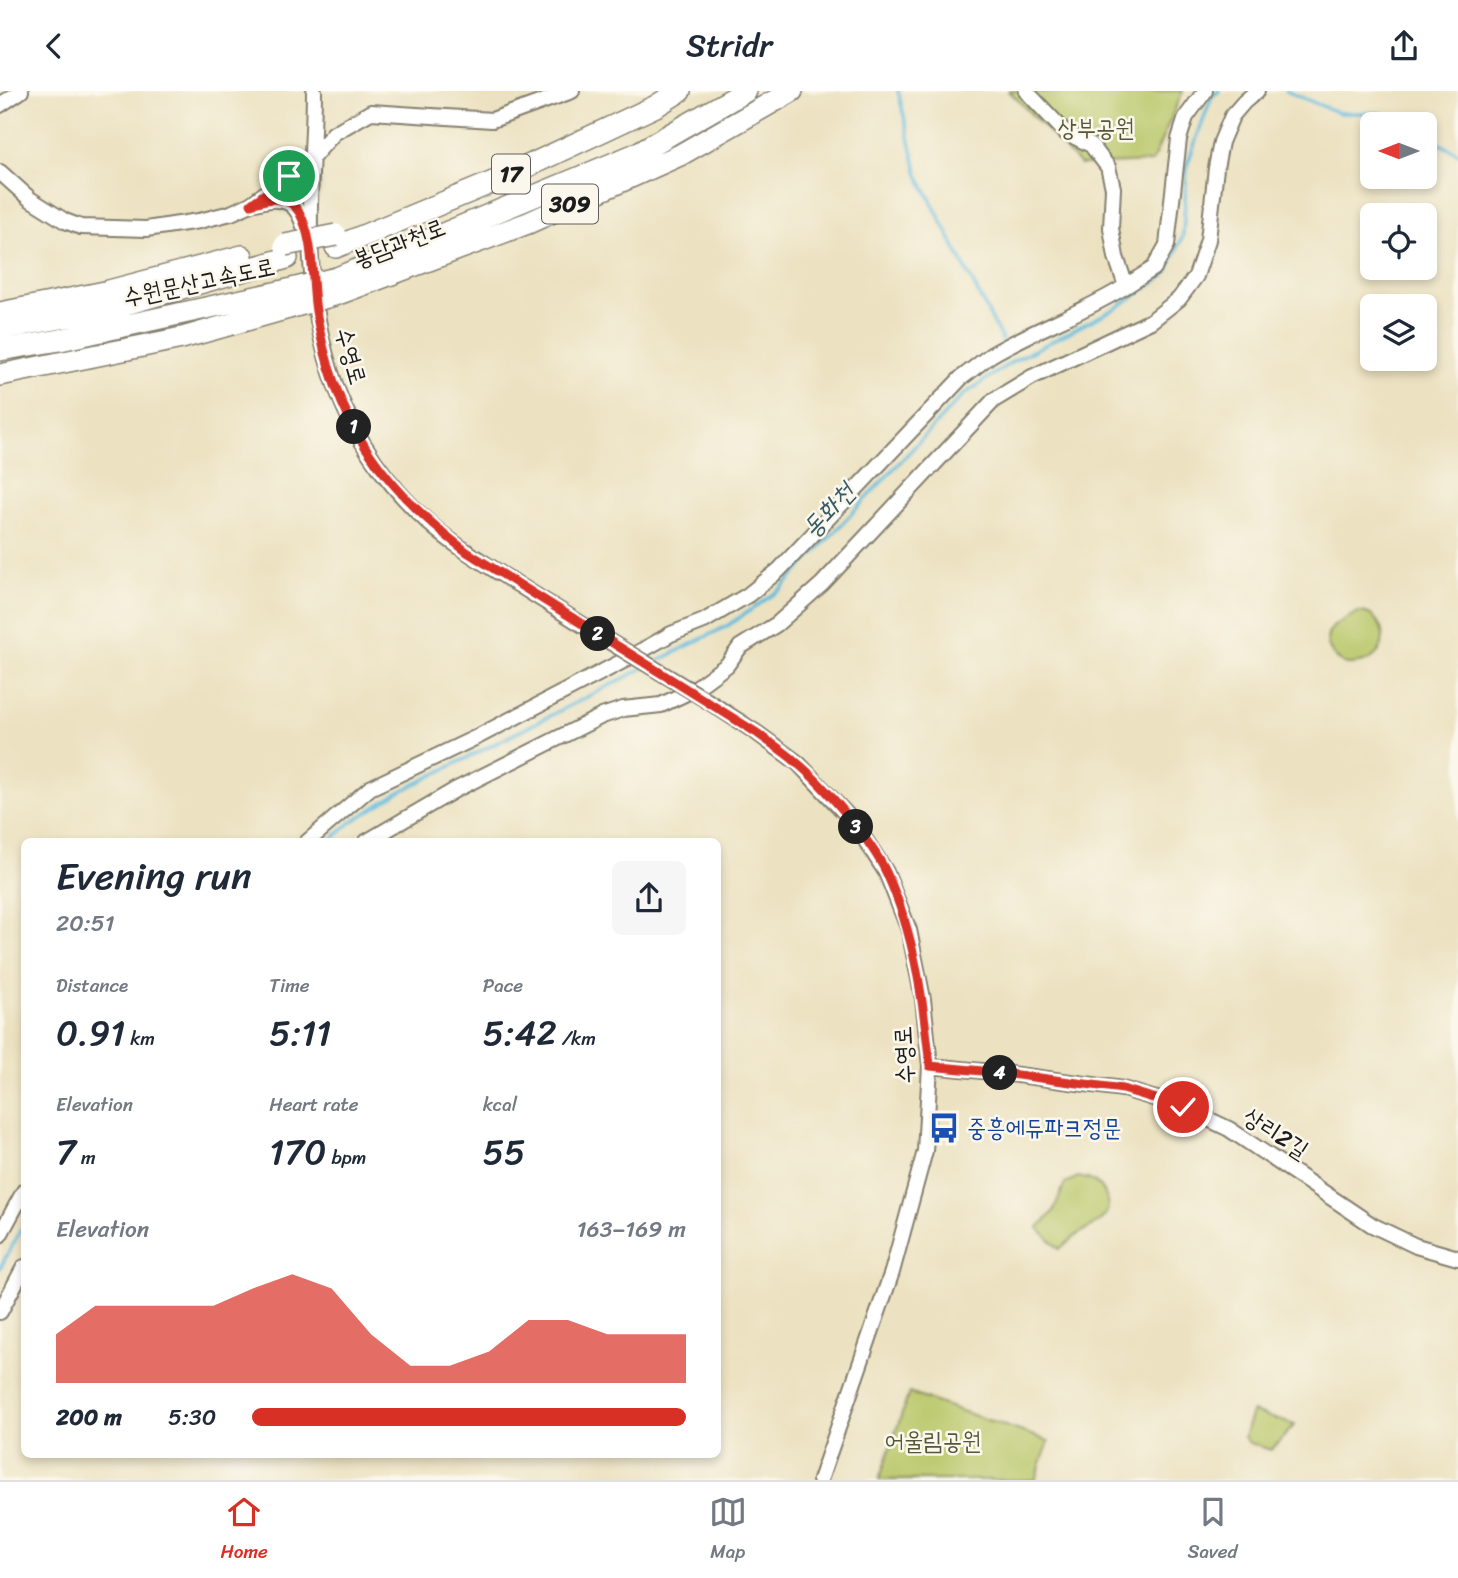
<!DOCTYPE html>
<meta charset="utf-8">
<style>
body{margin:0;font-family:Sriracha,"Poor Story",sans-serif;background:#f6f6f7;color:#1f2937;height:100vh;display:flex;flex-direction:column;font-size:26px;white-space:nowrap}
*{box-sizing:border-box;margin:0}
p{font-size:23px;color:#747a83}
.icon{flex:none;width:38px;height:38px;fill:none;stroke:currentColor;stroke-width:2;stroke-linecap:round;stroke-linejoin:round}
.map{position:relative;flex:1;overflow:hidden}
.drawer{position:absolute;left:21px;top:747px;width:700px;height:620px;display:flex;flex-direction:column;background:#fff;border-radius:10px;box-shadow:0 4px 10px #0003}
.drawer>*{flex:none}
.needle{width:46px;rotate:270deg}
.tools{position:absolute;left:1360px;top:21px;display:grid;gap:14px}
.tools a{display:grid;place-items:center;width:77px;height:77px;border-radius:10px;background:#fff;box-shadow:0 4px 10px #0003;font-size:35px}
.pin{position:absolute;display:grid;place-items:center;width:60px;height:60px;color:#fff;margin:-30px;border:4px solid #fff;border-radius:50%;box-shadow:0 2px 7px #0007}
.km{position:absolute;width:35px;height:35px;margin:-18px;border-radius:50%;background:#222;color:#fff;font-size:19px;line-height:35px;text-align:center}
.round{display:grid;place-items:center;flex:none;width:74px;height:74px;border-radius:10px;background:#f6f6f7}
.summary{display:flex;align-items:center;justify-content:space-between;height:119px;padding:0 35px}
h1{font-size:38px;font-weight:600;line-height:52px}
.figures{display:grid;grid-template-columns:repeat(3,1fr);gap:10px;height:119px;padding:7px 35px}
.figures div{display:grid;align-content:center}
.figures b{font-size:35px;font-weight:600}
.figures small{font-size:19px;font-weight:400}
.figures p{font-size:19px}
.chart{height:196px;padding:14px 35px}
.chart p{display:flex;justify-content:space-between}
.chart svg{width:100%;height:126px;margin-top:7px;fill:#d93025;opacity:.7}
ul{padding:0 35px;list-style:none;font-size:23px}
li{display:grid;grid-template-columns:112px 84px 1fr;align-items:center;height:52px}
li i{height:18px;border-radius:9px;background:#d93025}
header{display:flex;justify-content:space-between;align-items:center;height:91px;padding:0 35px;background:#fff;font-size:32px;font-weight:600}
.menu{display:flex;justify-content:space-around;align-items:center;height:98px;border-top:2px solid #e0e1e3;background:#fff;font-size:19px;color:#747a83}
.menu a{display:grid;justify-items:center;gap:4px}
.menu .selected{color:#d93025}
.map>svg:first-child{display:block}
</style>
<header><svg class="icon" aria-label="back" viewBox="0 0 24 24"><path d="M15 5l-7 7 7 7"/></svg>Stridr<svg class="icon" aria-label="share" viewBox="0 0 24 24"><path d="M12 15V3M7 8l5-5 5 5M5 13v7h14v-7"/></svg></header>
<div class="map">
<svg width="1458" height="1389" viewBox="0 0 1458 1389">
<rect width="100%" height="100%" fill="#fbf7ec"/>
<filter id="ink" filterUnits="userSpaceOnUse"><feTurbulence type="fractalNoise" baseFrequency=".0143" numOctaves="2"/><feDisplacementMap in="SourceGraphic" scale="14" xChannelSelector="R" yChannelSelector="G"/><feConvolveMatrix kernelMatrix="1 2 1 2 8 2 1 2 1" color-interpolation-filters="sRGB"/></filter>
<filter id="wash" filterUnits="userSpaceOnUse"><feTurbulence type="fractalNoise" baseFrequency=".00686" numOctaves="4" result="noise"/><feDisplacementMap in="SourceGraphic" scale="28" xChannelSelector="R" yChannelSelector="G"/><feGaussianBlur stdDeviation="1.57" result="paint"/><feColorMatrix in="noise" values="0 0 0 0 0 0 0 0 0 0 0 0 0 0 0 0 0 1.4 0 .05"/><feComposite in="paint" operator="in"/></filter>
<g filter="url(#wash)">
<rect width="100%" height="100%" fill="#ece2c1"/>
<path fill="#b9c769" stroke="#6a7242" stroke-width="2" d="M1009 0H1183L1152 71 1080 74Z
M1358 521C1388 519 1398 575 1346 573 1332 568 1320 549 1333 536 1339 530 1350 526 1358 521Z
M1078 1086C1090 1088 1100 1091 1105 1103 1116 1127 1093 1134 1077 1144 1071 1149 1065 1154 1059 1158L1038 1137 1053 1121 1065 1092Z
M909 1302 1049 1350 1035 1389H879Z
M1252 1321H1253L1295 1334 1271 1359 1249 1352 1244 1346Z"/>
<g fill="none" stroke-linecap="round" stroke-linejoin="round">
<path stroke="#5fbbdd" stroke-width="3.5" d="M898 0 918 84 1002 249
M1286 0 1339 22H1380L1402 33
M1424 45 1458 62
M654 572 727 535 780 499 962 305 1013 270 1118 216 1165 184 1183 145 1187 74 1212 5 1219 0
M329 751 350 732 396 703 644 577
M0 1177 24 1133"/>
</g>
</g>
<g filter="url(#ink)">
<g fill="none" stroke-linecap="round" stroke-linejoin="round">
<g stroke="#847f6e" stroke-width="18">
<path id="minor" d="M314 0C314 46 309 92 310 138 311 254 341 352 429 432 451 452 478 468 503 484 536 505 569 525 602 546
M0 14 21 0
M0 81 30 108 65 130 81 136 146 138 199 130 231 122 251 113 311 68 334 42 371 21 492 29 572 0
M255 112C287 103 298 112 306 142
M1126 195 1154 177 1167 154 1179 48 1186 26 1205 0
M703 607 757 642 798 672 848 725 866 750 886 781 909 839 923 908 930 975 925 1060 892 1181 820 1389
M307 751 370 697 477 646 625 569 671 543 704 530 748 504 779 479 961 287C971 280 981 271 991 264 1035 238 1083 222 1126 195L1116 166 1111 137 1113 97 1108 76 1091 54 1065 41 1026 0
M366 751 455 699 602 625 623 618 661 614 693 599 727 574 740 556 777 533 822 493 994 309 1032 286 1151 230 1179 208 1196 185 1208 149 1216 77 1221 51 1232 25 1244 11 1257 0
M930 975 1003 982 1123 998 1183 1016 1229 1038 1372 1134 1416 1155 1458 1167
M0 1144 24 1100
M0 1221 24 1176"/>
</g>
<g stroke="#847f6e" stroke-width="24">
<path id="highway" d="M336 156 498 89 656 15 680 0
M337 187 636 63 746 0
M338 203 528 132 680 64 792 0
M0 222 105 201 242 165
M0 238 105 219 287 167
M0 259 60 249 288 199
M0 284 182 247 289 217"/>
</g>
<use href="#minor" stroke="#fff" stroke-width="14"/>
<use href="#highway" stroke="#fff" stroke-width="21"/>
<g stroke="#847f6e" stroke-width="18" stroke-linecap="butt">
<path id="minor-bridge" d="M602 546 703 607"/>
</g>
<g stroke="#847f6e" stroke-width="24" stroke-linecap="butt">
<path id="highway-bridge" d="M285 154 336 144
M288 199 337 187
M289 217 338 203"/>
</g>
<use href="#minor-bridge" stroke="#fff" stroke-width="14"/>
<use href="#highway-bridge" stroke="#fff" stroke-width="21"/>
</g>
</g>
<g fill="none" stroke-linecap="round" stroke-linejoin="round" filter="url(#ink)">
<g stroke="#fff" stroke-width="14">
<path id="route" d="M289 85 251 113C267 108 288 103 299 121 315 149 311 189 316 220 334 329 380 395 467 461L757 642C770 652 784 660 796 671 824 694 872 750 887 783 915 844 923 909 930 975L1003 982 1123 998 1183 1016"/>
</g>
<use href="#route" stroke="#d93025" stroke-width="9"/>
</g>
<defs>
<g id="bus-bare" transform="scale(2.415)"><path d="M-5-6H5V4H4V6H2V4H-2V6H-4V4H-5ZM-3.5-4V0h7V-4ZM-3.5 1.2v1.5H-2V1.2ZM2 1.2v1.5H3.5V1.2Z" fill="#1a4fb4" stroke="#fbf7ec" stroke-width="2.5" paint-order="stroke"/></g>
</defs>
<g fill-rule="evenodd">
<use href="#bus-bare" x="944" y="1037"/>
</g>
<g text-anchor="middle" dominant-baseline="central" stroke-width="5" stroke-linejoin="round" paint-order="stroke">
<g fill="#fbf7ec" stroke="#5f5e5a" stroke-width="2">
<rect x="492" y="63.5" width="38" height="39" rx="5"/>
<rect x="542" y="93.5" width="56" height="39" rx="5"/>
</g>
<g font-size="23" font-weight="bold" fill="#1c1c1c">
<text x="511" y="83">17</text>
<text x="570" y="113">309</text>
</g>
<g font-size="24" fill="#535837" stroke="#fbf7ec">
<text x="1096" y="37">상부공원</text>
<text x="933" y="1350">어울림공원</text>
</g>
<g font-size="24" fill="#1c1c1c" stroke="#fbf7ec">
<text transform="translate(399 152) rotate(-21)">봉담과천로</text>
<text transform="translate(199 191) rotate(-12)">수원문산고속도로</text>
<text transform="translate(351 265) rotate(74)">수영로</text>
<text transform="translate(904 964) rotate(-93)">수영로</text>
<text transform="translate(1276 1042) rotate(33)">상리2길</text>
</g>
<g font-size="24" fill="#164399" stroke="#fbf7ec" text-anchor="start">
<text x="967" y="1037">중흥에듀파크정문</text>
</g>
<g font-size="26" font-style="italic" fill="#375c69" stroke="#fbf7ec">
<text transform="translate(828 419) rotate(-47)">동화천</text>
</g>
</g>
</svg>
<div class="tools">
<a><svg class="needle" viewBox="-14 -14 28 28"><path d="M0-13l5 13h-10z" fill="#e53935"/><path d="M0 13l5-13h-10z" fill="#747a83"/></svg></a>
<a><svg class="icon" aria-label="locate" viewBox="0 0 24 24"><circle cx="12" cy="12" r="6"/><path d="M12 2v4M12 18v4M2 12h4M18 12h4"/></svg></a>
<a><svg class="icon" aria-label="layers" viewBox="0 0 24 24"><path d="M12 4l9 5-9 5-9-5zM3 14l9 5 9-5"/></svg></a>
</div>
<div class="pin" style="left:289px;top:85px;background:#1e9e55"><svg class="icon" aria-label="arrive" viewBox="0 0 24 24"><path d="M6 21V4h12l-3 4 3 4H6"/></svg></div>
<div class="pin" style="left:1183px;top:1016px;background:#d93025"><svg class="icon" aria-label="check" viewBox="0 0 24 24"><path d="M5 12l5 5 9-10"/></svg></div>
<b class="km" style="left:354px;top:336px">1</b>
<b class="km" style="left:598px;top:543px">2</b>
<b class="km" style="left:856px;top:736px">3</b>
<b class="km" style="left:1000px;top:982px">4</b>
<section class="drawer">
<div class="summary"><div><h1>Evening run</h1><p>20:51</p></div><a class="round"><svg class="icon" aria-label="share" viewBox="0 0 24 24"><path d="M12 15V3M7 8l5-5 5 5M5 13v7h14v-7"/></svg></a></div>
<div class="figures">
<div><p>Distance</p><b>0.91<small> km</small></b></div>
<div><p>Time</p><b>5:11</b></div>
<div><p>Pace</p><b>5:42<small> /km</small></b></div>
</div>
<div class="figures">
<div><p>Elevation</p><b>7<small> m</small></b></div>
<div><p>Heart rate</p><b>170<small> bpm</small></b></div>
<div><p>kcal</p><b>55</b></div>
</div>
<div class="chart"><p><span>Elevation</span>163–169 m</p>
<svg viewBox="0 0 160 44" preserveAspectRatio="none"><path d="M0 44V27L10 17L20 17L30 17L40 17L50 11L60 6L70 11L80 27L90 38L100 38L110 33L120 22L130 22L140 27L150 27L160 27V44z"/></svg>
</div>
<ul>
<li><b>200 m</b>5:30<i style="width:100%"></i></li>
</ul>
</section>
</div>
<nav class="menu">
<a class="selected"><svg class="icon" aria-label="home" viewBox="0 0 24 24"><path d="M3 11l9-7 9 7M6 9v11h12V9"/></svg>Home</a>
<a><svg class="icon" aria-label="map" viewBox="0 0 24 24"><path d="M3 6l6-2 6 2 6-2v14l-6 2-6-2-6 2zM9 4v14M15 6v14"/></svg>Map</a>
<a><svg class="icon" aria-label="saved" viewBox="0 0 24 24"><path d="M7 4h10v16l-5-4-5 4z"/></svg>Saved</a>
</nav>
